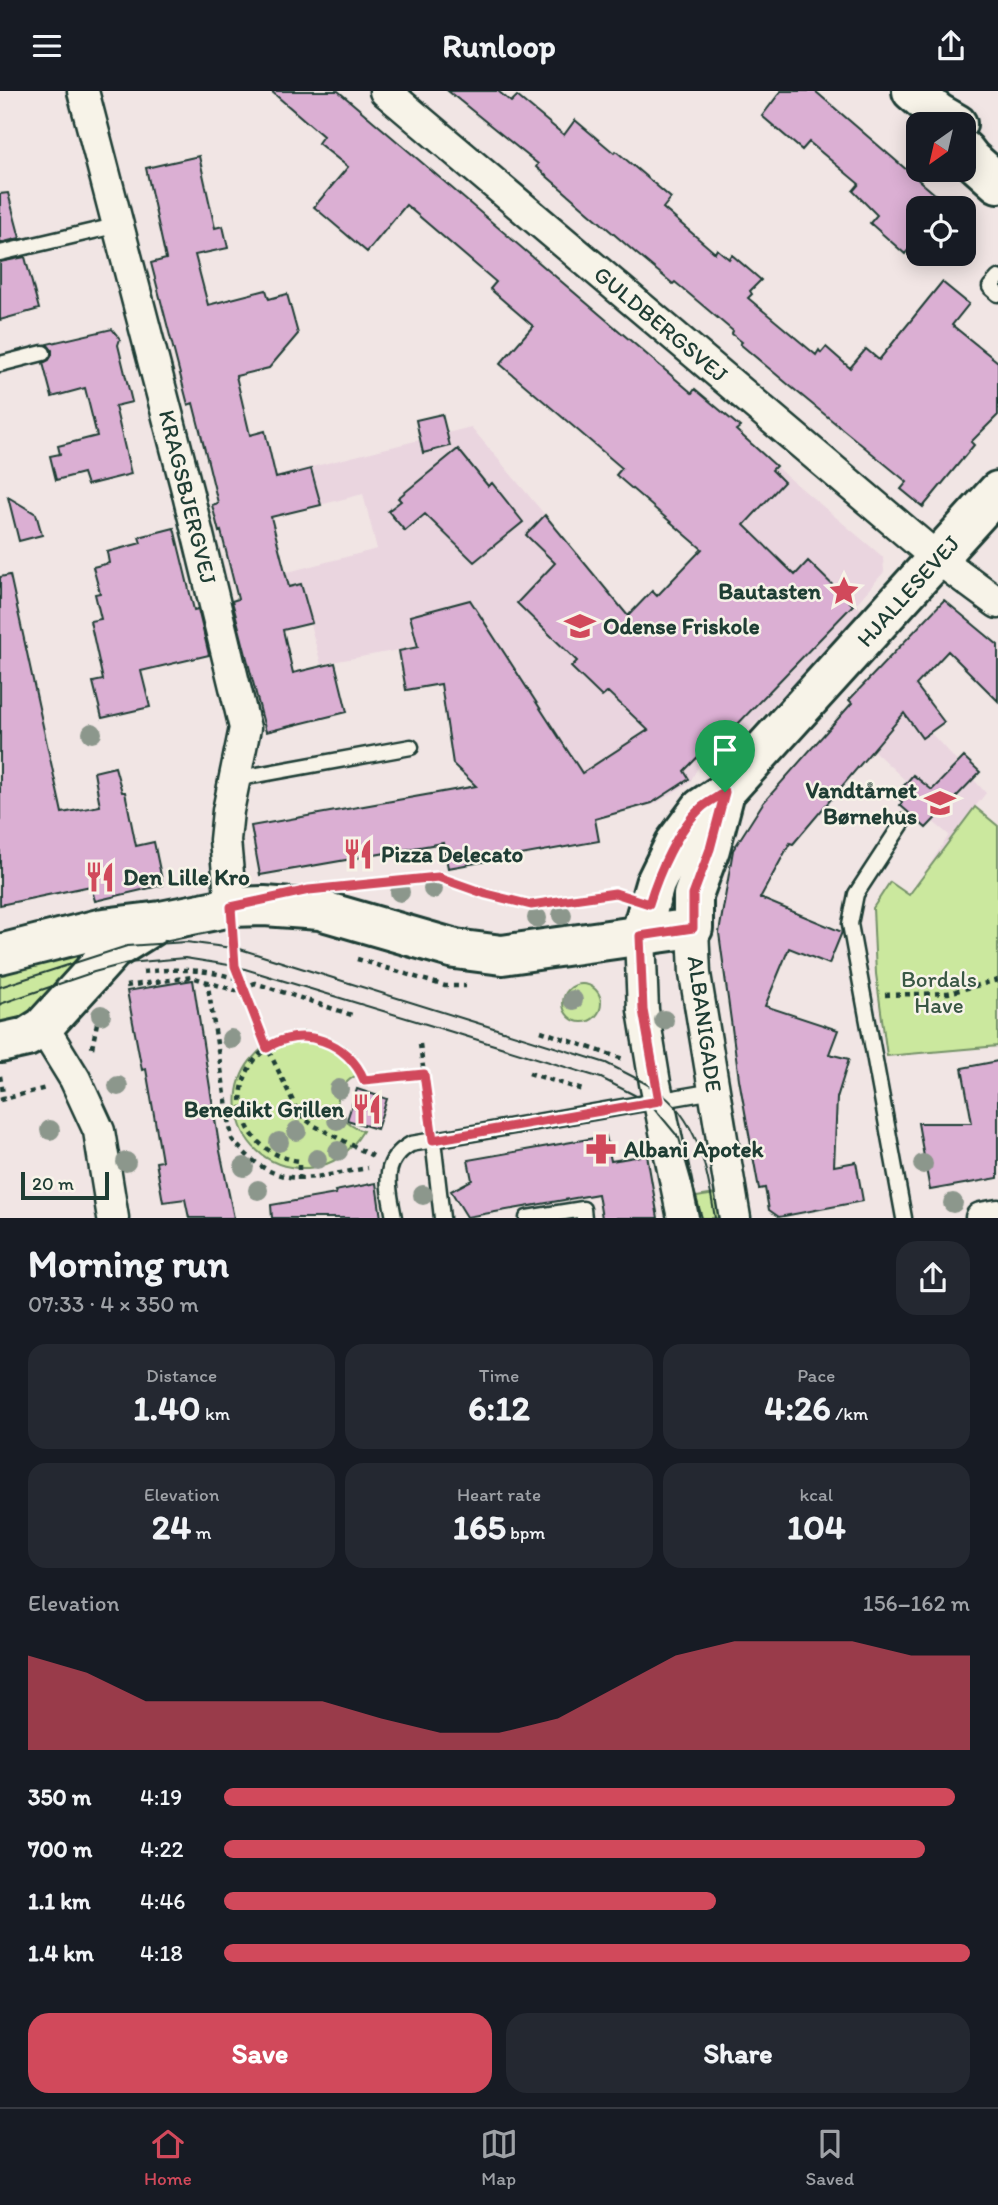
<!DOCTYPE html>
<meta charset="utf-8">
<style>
body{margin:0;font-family:Itim,sans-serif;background:#242831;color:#f1f3f6;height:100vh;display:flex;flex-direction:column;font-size:26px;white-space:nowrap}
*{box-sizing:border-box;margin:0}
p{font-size:23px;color:#9ea1a6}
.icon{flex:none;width:38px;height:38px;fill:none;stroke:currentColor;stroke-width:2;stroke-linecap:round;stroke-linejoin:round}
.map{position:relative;height:1127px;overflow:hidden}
.side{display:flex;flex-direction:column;background:#171b24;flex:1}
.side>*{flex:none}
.needle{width:46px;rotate:214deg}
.tools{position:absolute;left:906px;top:21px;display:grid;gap:14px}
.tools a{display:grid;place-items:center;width:70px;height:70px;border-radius:14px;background:#171b24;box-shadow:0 4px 18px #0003;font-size:35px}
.scale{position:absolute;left:21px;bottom:18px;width:88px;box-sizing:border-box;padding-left:7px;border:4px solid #1f3d34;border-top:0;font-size:19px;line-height:24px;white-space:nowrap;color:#1f3d34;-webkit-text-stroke:5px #f7f3e8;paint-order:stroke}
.pin{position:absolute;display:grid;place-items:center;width:60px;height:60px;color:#fff;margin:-72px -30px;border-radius:50% 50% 50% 0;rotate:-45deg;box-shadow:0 0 7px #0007}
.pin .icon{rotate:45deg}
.round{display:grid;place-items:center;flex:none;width:74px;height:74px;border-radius:21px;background:#242831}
.overview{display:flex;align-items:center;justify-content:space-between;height:119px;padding:0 28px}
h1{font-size:38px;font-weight:800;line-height:52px}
.metrics{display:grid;grid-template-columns:repeat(3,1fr);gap:10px;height:119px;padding:7px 28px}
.metrics div{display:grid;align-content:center;border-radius:18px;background:#242831;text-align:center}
.metrics b{font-size:35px;font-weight:800}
.metrics small{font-size:19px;font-weight:400}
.metrics p{font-size:19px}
.chart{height:196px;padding:14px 28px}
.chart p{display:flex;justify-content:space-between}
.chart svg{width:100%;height:126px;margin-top:7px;fill:#d1495b;opacity:.7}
.primary-button{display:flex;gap:14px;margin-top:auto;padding:14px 28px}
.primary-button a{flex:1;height:80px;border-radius:21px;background:#d1495b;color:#fff;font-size:28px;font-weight:800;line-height:80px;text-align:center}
.primary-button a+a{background:#242831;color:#f1f3f6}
ul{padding:0 28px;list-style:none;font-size:23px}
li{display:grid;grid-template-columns:112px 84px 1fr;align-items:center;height:52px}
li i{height:18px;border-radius:9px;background:#d1495b}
header{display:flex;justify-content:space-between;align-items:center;height:91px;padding:0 28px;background:#171b24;font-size:32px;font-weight:800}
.tab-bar{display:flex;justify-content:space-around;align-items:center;height:98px;border-top:2px solid #363941;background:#171b24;font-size:19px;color:#9ea1a6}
.tab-bar a{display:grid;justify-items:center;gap:4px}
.tab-bar .active{color:#d1495b}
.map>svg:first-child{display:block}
</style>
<header><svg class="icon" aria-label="menu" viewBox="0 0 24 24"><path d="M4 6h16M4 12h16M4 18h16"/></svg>Runloop<svg class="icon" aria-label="share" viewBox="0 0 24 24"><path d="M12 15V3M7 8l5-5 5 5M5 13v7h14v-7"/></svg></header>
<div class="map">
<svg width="998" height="1127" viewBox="0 0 998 1127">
<rect width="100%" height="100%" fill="#f1e5e4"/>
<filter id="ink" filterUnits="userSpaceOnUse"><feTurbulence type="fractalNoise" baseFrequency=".0143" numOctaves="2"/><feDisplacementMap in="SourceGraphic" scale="14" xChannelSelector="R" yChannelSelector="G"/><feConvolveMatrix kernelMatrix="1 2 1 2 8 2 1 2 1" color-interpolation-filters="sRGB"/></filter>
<g filter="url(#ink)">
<path fill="#ead5df" d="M471 336 630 525 657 517 744 429 769 370 883 466 884 481 856 513 863 521 748 640 732 637 704 665 690 691 655 713 603 725 594 701 494 544 436 566 421 555 321 573 299 493 285 496 280 483 377 458 363 403 320 414 317 400 240 394Z
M877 579 904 605 930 641 986 702 975 716 998 735 909 805 949 744 921 721 915 727 900 714 902 710 896 704 907 691 873 659 852 612 849 609Z"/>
<path fill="#cbe89e" stroke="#759269" stroke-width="2" d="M975 716 998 735V955L887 965 876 883 873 817 890 791 909 804Z
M87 860 48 913 0 943V875Z
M563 912a19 19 0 1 1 38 0a19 19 0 1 1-38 0Z
M302 941C331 944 352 955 365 981 331 991 327 1028 363 1040 350 1061 334 1075 308 1077 222 1081 206 957 302 941Z
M722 1102 726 1127H694L690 1107Z"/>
<path fill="#dbafd3" stroke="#1f3d34" stroke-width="2" d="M271 0H338L692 302 695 298 740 336 736 339 776 375 772 379 784 391 744 434 795 484 808 470 853 514 731 640 727 636 684 680 689 688 652 712 595 728 599 750 448 777 443 752 260 784 251 735 476 695 453 673 441 593 406 599 399 560 418 556 410 525 470 509 582 682 648 639 608 601 602 606 571 576 577 570 517 512 555 472 526 444 545 424 628 525 652 500 657 505 702 458 616 384 622 377 500 273 533 235 490 198 496 191 406 114 367 161 314 116 348 76 318 52 323 45Z
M448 0H498L511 11 517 5 564 44 575 29 614 62 616 60 671 107 663 117 715 162 717 158 729 168 732 164 761 189 750 200 752 203 748 207 816 264 819 259 821 262 826 256 850 277 866 258 879 269 942 191 969 213 952 234 998 271V324L971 351 974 354 923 416 901 398 907 391 790 295 740 253 742 251 732 243 733 240 675 191 673 193 637 163 536 76 538 73Z
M781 0H815L951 117H919V146L905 163 870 132 877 124 853 100 859 93 809 51 802 59 762 25Z
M199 65 215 137 223 135 228 157 195 164 208 214 266 199 269 208 287 203 298 243 269 277 236 285 250 344 265 340 276 387 311 378 321 414 271 426 289 496 301 493 312 532 283 539 293 582 335 572 347 621 266 641 232 510 238 508 221 440 219 441 212 414 218 412 209 375 193 312 188 314 151 172 166 168 146 77Z
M8 102 20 147 0 152V103Z
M25 166 39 218 0 229V171Z
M112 238 120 248 118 254 132 311 115 315 131 383 87 394 83 382 56 389 50 365 60 363 58 355 97 345 85 297 52 306 43 272 49 269 52 264V259L47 253Z
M442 323 450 355 423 362 416 329Z
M458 358 488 395 492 392 523 431 474 471 425 423 405 440 388 420 401 410 398 407Z
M8 406 36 423 42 444 19 450Z
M174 437 194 519 198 518 209 564 141 580 150 616 102 627 93 591 103 589 90 530 101 528 95 503 100 502 93 476 109 472 107 461 141 452 139 446Z
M10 484 62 722 100 715 94 681 115 676 122 701H125L136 755 154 751 163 794 95 810 91 795 0 814V486Z
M944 509 998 554V610L948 560 916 594 944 631 922 647 904 622 793 753 790 752 760 807 842 841 829 873 789 857 765 915 838 939 829 963 849 968 837 1007 834 1075 856 1071 863 1110 779 1126 769 1119 765 1097 759 1098 739 988 719 842 733 759 763 712 852 612 849 609Z
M964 666 980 681 926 737 900 714 902 711 896 704 913 684 932 699Z
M193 889 220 1060 234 1127H189L185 1108 163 1111 156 1071 162 1070 146 978 142 979 127 900Z
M998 970V1087L930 1099 918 1032H972L962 977Z
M357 998 387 1008 377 1038 347 1029Z
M606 1045 611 1070 647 1064 658 1127H602L598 1103 467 1126 451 1100 472 1089 468 1069Z
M376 1092 381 1127H272L271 1114 336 1103 335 1100Z"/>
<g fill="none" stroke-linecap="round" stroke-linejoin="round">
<g stroke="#1f3d34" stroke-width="19">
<path id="lane" d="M0 162 119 134
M998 187 990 196 998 203
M0 273 43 262
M235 688 411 656
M903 731 856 803 850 833 904 1127
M433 1049 442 1127
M394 1127C389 1097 379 1071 411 1053L714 1000
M527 1127 583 1118 584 1127"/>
</g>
<g stroke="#1f3d34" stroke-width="35">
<path id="street" d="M83 0 187 399 245 637 228 720 225 749 231 816
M385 0 937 467 998 512
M693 837 695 883 735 1127
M640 845 643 919 655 992 683 1127
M43 936 75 988 99 1040 113 1127
M981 1127 998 1124"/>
</g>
<g stroke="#1f3d34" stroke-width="44">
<path id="secondary" d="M912 0 938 22 957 33
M964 59 971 68 998 92
M640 845 655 793 675 752 701 717 725 701 998 400
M0 863 103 837 161 830 231 816 264 815 320 819 455 858 502 864 693 837V804L710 758 725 701
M0 952 27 946 43 936 113 859 153 834"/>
</g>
<path stroke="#1f3d34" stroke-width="4.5" stroke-dasharray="5 5" stroke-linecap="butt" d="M357 793 444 787 486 803 531 814 619 803
M233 847 235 875 238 888 267 956 299 1023 313 1034 373 1065
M357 868 445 895H466
M143 881C176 877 205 878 238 888
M207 889 232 1048C277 1102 307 1087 368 1077
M126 895 192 886 236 900 255 892 352 924
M885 904 948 902 998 889
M541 940 623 968
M420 953 430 1030
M92 957 97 932 109 918
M529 982 586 1000
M0 985 4 1008
M0 1009 46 997
M299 1089V1070C209 1057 230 928 322 950 342 954 357 970 364 989L424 983"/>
<use href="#lane" stroke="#f7f3e8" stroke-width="14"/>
<use href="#street" stroke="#f7f3e8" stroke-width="30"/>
<use href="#secondary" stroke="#f7f3e8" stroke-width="38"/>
<path stroke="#1f3d34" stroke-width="2" d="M0 896 127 855 186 851 240 858 606 972C622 980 639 988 655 998 699 1027 707 1079 715 1127
M0 913 94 881 128 872 185 867 235 875 449 940 601 987 650 1012 679 1047 702 1127"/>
</g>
<g fill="#8c978c">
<circle cx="92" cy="642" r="10"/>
<circle cx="433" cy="798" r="10"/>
<circle cx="400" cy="801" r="10"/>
<circle cx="562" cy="824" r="10"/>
<circle cx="537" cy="827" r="10"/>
<circle cx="573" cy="909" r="10"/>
<circle cx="101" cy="924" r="10"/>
<circle cx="664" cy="929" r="10"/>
<circle cx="231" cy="948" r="10"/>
<circle cx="118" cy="995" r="10"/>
<circle cx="339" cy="998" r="10"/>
<circle cx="337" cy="1029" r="10"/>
<circle cx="50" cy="1039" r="10"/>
<circle cx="297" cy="1040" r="10"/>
<circle cx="279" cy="1051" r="10"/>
<circle cx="338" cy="1060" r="10"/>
<circle cx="317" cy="1068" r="10"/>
<circle cx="126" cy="1071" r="10"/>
<circle cx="923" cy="1073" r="10"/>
<circle cx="244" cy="1076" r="10"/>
<circle cx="258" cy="1099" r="10"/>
<circle cx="423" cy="1104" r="10"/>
<circle cx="953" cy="1112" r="10"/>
</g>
</g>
<g fill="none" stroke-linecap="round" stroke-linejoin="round" filter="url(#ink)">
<g stroke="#fff" stroke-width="14">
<path id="route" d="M725 701 710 758 693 804V837L640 845 643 919 659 1010 433 1049 424 983 364 989C349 951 301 933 267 957L235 875 231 816 309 799 438 786 486 803 531 814 615 802 649 813C658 783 678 737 702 716 709 710 718 706 725 701Z"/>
</g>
<use href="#route" stroke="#d1495b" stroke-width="9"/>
</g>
<defs>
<g id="sight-bare" transform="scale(2.415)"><path d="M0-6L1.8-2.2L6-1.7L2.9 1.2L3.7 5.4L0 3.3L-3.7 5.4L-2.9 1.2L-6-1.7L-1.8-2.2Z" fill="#d1495b" stroke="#f7f3e8" stroke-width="2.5" paint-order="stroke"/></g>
<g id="school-bare" transform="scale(2.415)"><path d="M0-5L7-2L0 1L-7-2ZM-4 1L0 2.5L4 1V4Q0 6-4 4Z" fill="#d1495b" stroke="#f7f3e8" stroke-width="2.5" paint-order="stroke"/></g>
<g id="restaurant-bare" transform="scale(2.415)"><path d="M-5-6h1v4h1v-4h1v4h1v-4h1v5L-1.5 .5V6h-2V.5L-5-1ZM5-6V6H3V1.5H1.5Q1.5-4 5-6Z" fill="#d1495b" stroke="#f7f3e8" stroke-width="2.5" paint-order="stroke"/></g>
<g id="pharmacy-bare" transform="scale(2.415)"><path d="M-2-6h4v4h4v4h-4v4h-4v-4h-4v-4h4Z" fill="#d1495b" stroke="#f7f3e8" stroke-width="2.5" paint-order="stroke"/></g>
</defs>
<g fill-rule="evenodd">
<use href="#sight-bare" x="844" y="500"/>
<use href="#school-bare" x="580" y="535"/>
<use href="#school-bare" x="940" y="712"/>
<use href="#restaurant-bare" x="358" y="763"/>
<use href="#restaurant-bare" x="100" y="786"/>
<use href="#restaurant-bare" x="367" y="1018"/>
<use href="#pharmacy-bare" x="601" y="1058"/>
</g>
<g text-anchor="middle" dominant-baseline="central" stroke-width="5" stroke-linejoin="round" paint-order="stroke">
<g font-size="23" fill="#1f3d34" stroke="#f7f3e8">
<text transform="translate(661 233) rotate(40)">GULDBERGSVEJ</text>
<text transform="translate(188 406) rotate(76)">KRAGSBJERGVEJ</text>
<text transform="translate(908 500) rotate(-48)">HJALLESEVEJ</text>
<text transform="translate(705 933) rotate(82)">ALBANIGADE</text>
</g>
<g font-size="23" font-weight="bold" fill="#1f3d34" stroke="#f7f3e8" text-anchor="start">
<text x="821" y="500" text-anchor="end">Bautasten</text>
<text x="603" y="535">Odense Friskole</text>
<text x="917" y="699" text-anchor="end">Vandtårnet<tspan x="917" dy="26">Børnehus</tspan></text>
<text x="381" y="763">Pizza Delecato</text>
<text x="123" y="786">Den Lille Kro</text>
<text x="344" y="1018" text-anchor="end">Benedikt Grillen</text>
<text x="624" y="1058">Albani Apotek</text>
</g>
<g font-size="23" fill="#395744" stroke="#f7f3e8">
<text x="939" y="888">Bordals<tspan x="939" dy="26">Have</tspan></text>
</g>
</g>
</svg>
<div class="tools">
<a><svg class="needle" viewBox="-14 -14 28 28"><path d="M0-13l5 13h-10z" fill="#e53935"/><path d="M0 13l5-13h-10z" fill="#9ea1a6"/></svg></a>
<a><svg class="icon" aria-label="locate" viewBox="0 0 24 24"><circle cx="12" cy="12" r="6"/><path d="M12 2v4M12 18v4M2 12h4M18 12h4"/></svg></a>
</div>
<div class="scale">20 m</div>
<div class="pin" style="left:725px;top:701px;background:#1e9e55"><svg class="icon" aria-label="arrive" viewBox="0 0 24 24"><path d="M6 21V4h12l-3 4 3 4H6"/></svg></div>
</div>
<section class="side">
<div class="overview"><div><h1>Morning run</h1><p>07:33 · 4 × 350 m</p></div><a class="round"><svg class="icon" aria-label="share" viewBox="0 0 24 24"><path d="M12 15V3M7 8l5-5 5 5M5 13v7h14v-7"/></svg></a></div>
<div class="metrics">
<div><p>Distance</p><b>1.40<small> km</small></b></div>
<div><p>Time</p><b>6:12</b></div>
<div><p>Pace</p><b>4:26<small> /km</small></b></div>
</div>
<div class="metrics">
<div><p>Elevation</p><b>24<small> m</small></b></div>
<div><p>Heart rate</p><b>165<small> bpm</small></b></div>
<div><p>kcal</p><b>104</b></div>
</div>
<div class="chart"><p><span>Elevation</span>156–162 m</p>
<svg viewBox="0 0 160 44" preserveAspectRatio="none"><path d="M0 44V11L10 17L20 27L30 27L40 27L50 27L60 33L70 38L80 38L90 33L100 22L110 11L120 6L130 6L140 6L150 11L160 11V44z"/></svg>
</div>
<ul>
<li><b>350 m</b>4:19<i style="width:98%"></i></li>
<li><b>700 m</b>4:22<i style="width:94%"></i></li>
<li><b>1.1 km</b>4:46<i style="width:66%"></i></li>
<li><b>1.4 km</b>4:18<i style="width:100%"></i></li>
</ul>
<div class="primary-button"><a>Save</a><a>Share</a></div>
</section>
<nav class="tab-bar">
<a class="active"><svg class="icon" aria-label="home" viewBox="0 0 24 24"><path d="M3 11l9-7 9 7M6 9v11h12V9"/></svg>Home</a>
<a><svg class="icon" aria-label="map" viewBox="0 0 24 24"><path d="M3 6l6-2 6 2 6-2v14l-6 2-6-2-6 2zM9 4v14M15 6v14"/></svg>Map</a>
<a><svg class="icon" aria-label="saved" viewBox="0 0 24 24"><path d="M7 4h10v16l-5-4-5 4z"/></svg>Saved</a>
</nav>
